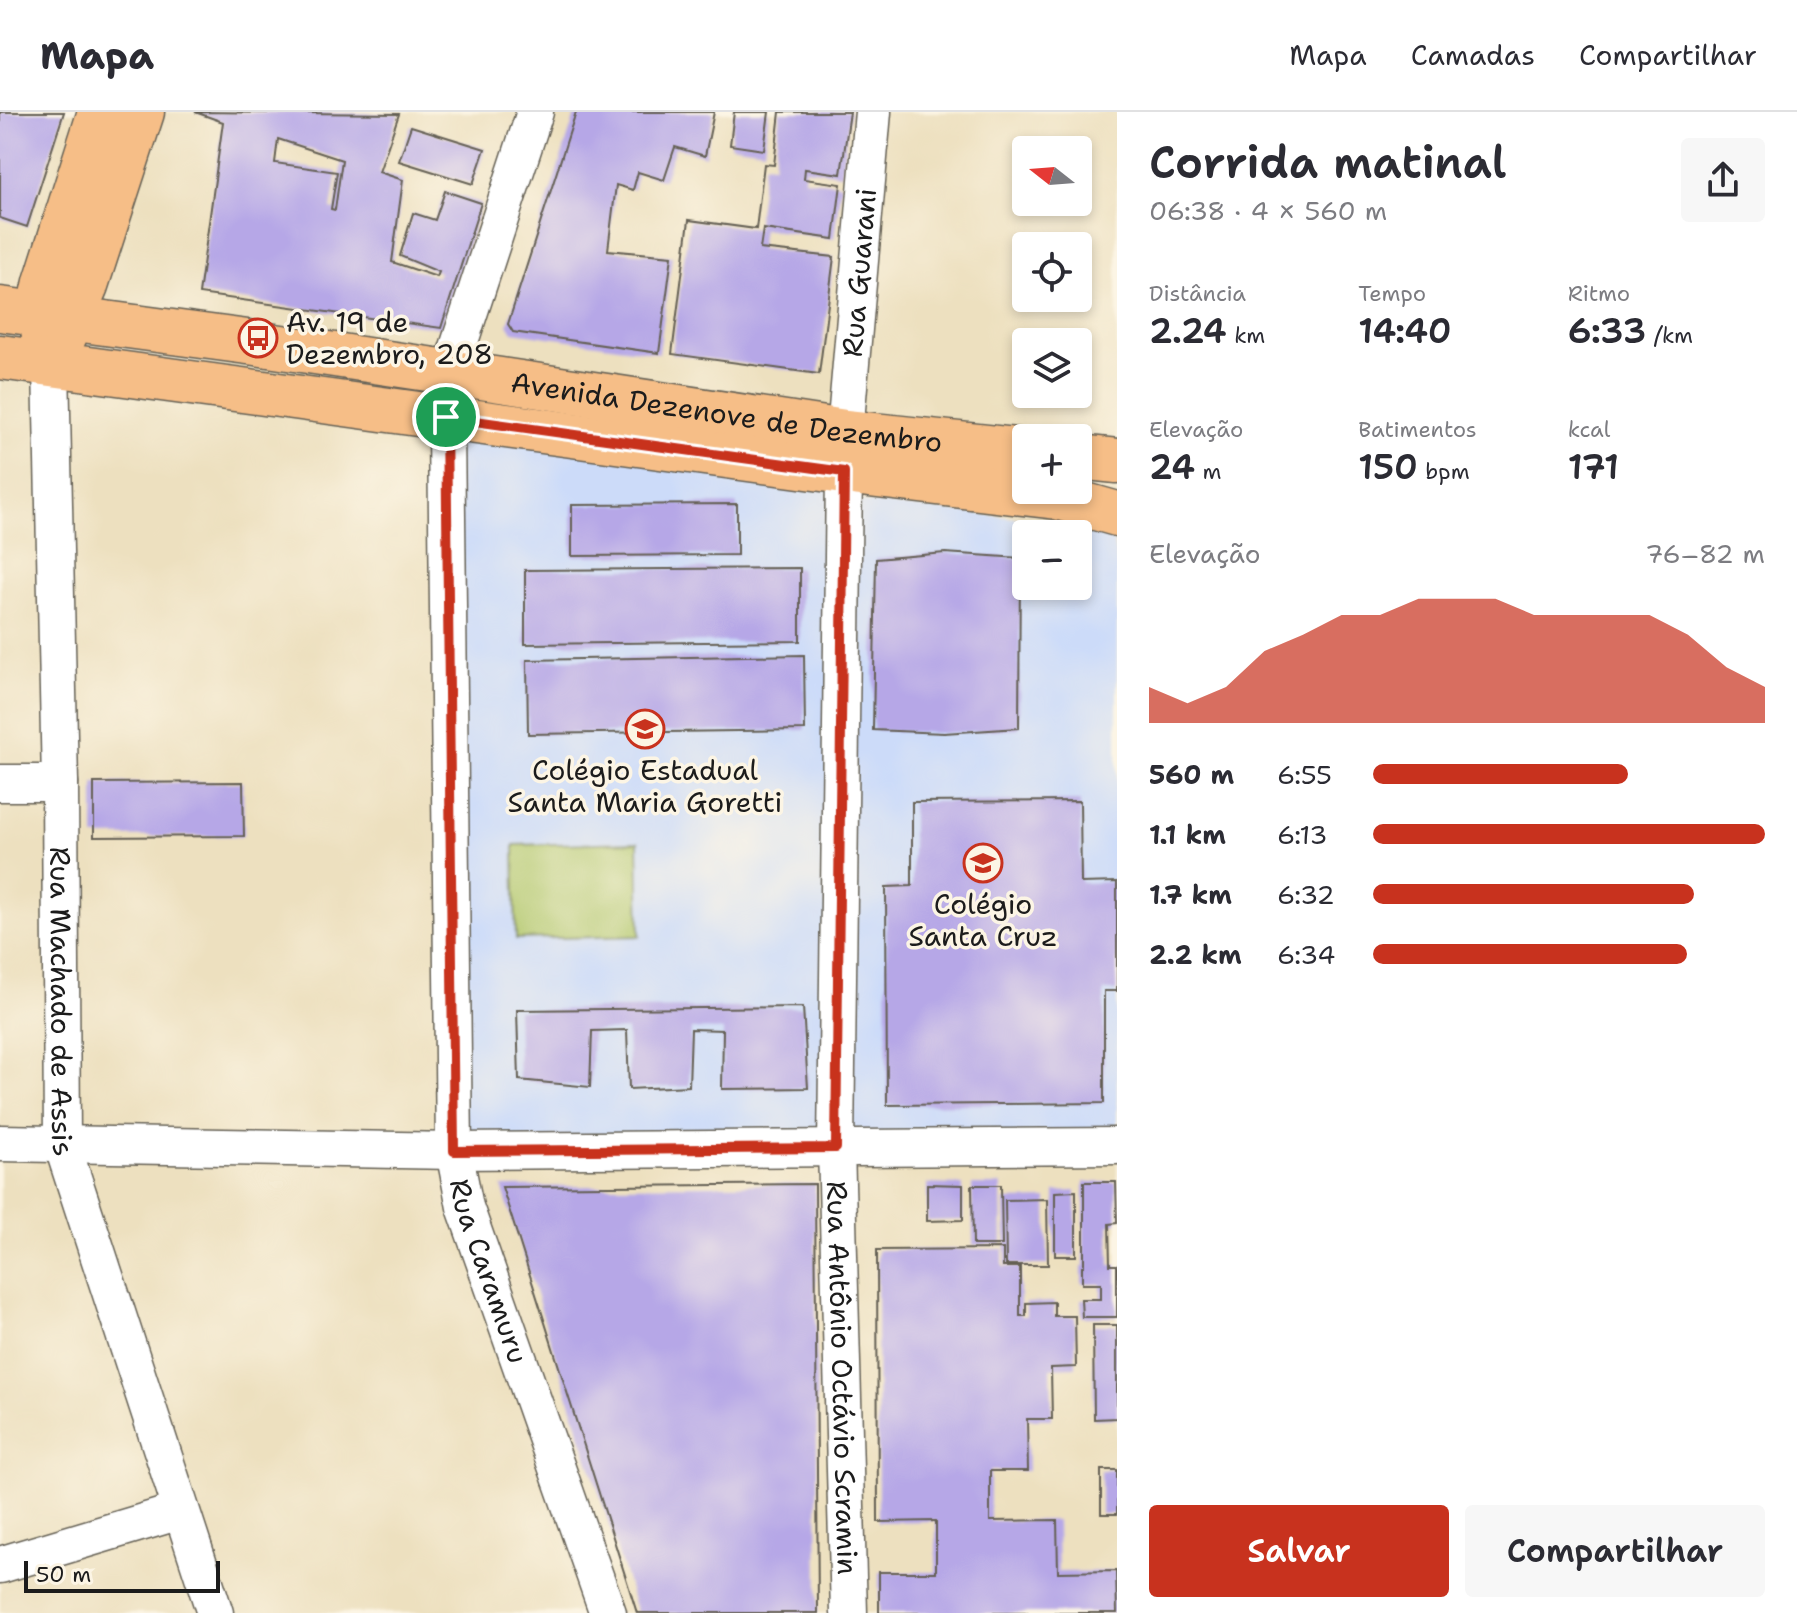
<!DOCTYPE html>
<html lang="pt">
<meta charset="utf-8">
<style>
body{margin:0;font-family:"Shantell Sans",sans-serif;background:#f7f7f7;color:#2b2b33;height:100vh;display:flex;flex-direction:column;font-size:30px;white-space:nowrap}
*{box-sizing:border-box;margin:0}
p{font-size:26px;color:#7c7c81}
.icon{flex:none;width:44px;height:44px;fill:none;stroke:currentColor;stroke-width:2;stroke-linecap:round;stroke-linejoin:round}
.map{position:relative;flex:1;overflow:hidden}
.panel{display:flex;flex-direction:column;background:#fff;width:680px}
.panel>*{flex:none}
.needle{width:52px;rotate:287deg}
.buttons{position:absolute;left:1012px;top:24px;display:grid;gap:16px}
.buttons a{display:grid;place-items:center;width:80px;height:80px;border-radius:8px;background:#fff;box-shadow:0 4px 12px #0003;font-size:40px}
.scale{position:absolute;left:24px;bottom:20px;width:196px;box-sizing:border-box;padding-left:8px;border:4px solid #1c1c1c;border-top:0;font-size:22px;line-height:28px;white-space:nowrap;color:#1c1c1c;-webkit-text-stroke:6px #fcf5e5;paint-order:stroke}
.pin{position:absolute;display:grid;place-items:center;width:68px;height:68px;color:#fff;margin:-34px;border:4px solid #fff;border-radius:50%;box-shadow:0 2px 8px #0007}
.round{display:grid;place-items:center;flex:none;width:84px;height:84px;border-radius:8px;background:#f7f7f7}
.summary{display:flex;align-items:center;justify-content:space-between;height:136px;padding:0 32px}
h1{font-size:44px;font-weight:600;line-height:60px}
.figures{display:grid;grid-template-columns:repeat(3,1fr);gap:12px;height:136px;padding:8px 32px}
.figures div{display:grid;align-content:center}
.figures b{font-size:34px;font-weight:600}
.figures small{font-size:22px;font-weight:400}
.figures p{font-size:22px}
.chart{height:224px;padding:16px 32px}
.chart p{display:flex;justify-content:space-between}
.chart svg{width:100%;height:144px;margin-top:8px;fill:#c8321e;opacity:.7}
.button{display:flex;gap:16px;margin-top:auto;padding:16px 32px}
.button a{flex:1;height:92px;border-radius:8px;background:#c8321e;color:#fff;font-size:32px;font-weight:600;line-height:92px;text-align:center}
.button a+a{background:#f7f7f7;color:#2b2b33}
ul{padding:0 32px;list-style:none;font-size:26px}
li{display:grid;grid-template-columns:128px 96px 1fr;align-items:center;height:60px}
li i{height:20px;border-radius:10px;background:#c8321e}
header{display:flex;align-items:center;gap:48px;box-sizing:border-box;height:112px;padding:0 40px;background:#fff;border-bottom:2px solid #e1e1e2}
header strong{font-size:38px}
nav{display:flex;gap:44px;margin-inline-start:auto;font-size:28px}
main{display:flex;flex:1;min-height:0}
.map>svg:first-child{display:block}
</style>
<header>
<strong>Mapa</strong>
<nav><a>Mapa</a><a>Camadas</a><a>Compartilhar</a></nav>
</header>
<main>
<div class="map">
<svg width="1117" height="1501" viewBox="0 0 1117 1501">
<rect width="100%" height="100%" fill="#fcf5e5"/>
<filter id="ink" filterUnits="userSpaceOnUse"><feTurbulence type="fractalNoise" baseFrequency=".0125" numOctaves="2"/><feDisplacementMap in="SourceGraphic" scale="16" xChannelSelector="R" yChannelSelector="G"/><feConvolveMatrix kernelMatrix="1 2 1 2 8 2 1 2 1" color-interpolation-filters="sRGB"/></filter>
<filter id="wash" filterUnits="userSpaceOnUse"><feTurbulence type="fractalNoise" baseFrequency=".006" numOctaves="4" result="noise"/><feDisplacementMap in="SourceGraphic" scale="32" xChannelSelector="R" yChannelSelector="G"/><feGaussianBlur stdDeviation="1.8" result="paint"/><feColorMatrix in="noise" values="0 0 0 0 0 0 0 0 0 0 0 0 0 0 0 0 0 1.4 0 .05"/><feComposite in="paint" operator="in"/></filter>
<g filter="url(#wash)">
<rect width="100%" height="100%" fill="#ede0bf"/>
<path fill="#ccdbf9" fill-rule="evenodd" d="M446 315 843 370 836 1036 454 1039Z
M855 389 1111 416 1117 452V1029H844ZM1026 422H1078V474H1026Z"/>
<path fill="#b1c76c" stroke="#667244" stroke-width="2" d="M638 730 640 824 516 827 514 733Z"/>
<g id="blocks">
<path fill="#b6a7e7" fill-rule="evenodd" d="M0 0H64L27 115 0 106Z
M195 0 399 2 379 60 403 68 392 150 437 165 439 160 400 144 413 101 435 108 445 79 481 91 441 216 199 182 223 10ZM278 27 342 48 335 98 331 97 337 60 275 51Z
M576 0H714L705 44 675 35 664 68 638 60 633 78 616 73 608 138 672 144 659 241 513 220 508 212Z
M734 0H769L764 38 730 33Z
M780 0H850L841 62 805 57 804 67 841 72 834 127 763 117 760 137 834 145 819 262 672 242 689 108 756 117 764 52 774 53Z
M411 14 485 37 473 72 399 49Z
M737 392V443L572 444V393Z
M945 441 1020 446 1019 616 944 621 873 618 876 447Z
M800 456V529L525 532V458Z
M804 543 805 618 528 622 527 548Z
M243 670 244 724 94 725V671Z
M1080 689 1081 771 1117 770V879H1104V991L887 993 886 775 912 774V690Z
M803 895 808 976 722 977 723 918 691 917 689 974 629 977 627 918 592 919 590 975 519 968 517 898Z
M1084 1070H1116L1117 1111 1109 1112 1110 1153H1117V1205H1082L1081 1187H1101V1172H1082V1154H1084Z
M815 1072 818 1501H637L502 1075Z
M927 1072 963 1073V1108L927 1109Z
M972 1073H1001L1002 1133H973Z
M1076 1079V1144H1055V1080Z
M1047 1087 1048 1153H1006L1005 1088Z
M1003 1137V1155H1020V1204H1026V1191L1054 1190V1204H1075L1076 1255 1051 1256 1052 1307H1027L1028 1359H990V1409L1057 1408 1058 1460 1116 1459 1117 1501H879V1460H936V1409L878 1410 877 1138Z
M1093 1213H1117V1306L1094 1307Z
M1101 1358H1117V1402H1101Z"/>
</g>
</g>
<g filter="url(#ink)">
<use href="#blocks" fill-opacity="0" stroke="#656155" stroke-width="2"/>
<g fill="none" stroke-linecap="round" stroke-linejoin="round">
<g stroke="#656155" stroke-width="39">
<g id="minor">
<path id="s1" d="M535 0 450 260 446 315 454 1039 465 1095 608 1501"/>
<path id="s2" d="M51 253 60 671 62 1032 215 1501"/>
<path id="s3" d="M845 320 873 0"/>
<path id="s4" d="M844 360 836 1036 849 1501"/>
<path d="M0 671H60"/>
<path d="M0 1031 454 1039 1117 1034"/>
<path d="M0 1453 180 1399"/>
</g>
</g>
<g stroke="#656155" stroke-width="47">
<g id="major">
<path id="s5" d="M0 197 255 231 845 320 1026 339"/>
<path d="M46 231 39 202 46 170 100 0"/>
<path d="M61 232 86 173 142 0"/>
<path d="M0 245 844 360 1057 385 1117 402"/>
<path d="M1078 345 1117 349"/>
</g>
</g>
<use href="#minor" stroke="#fff" stroke-width="36"/>
<use href="#major" stroke="#f6be87" stroke-width="44"/>
</g>
</g>
<g fill="none" stroke-linecap="round" stroke-linejoin="round" filter="url(#ink)">
<g stroke="#fff" stroke-width="16">
<path id="route" d="M446 305 844 360 836 1036 454 1039Z"/>
</g>
<use href="#route" stroke="#c8321e" stroke-width="10"/>
</g>
<defs>
<g id="bus-ring" transform="scale(2)"><circle r="9.5" fill="#fcf5e5" stroke="#c8321e" stroke-width="1.5"/><path d="M-5-6H5V4H4V6H2V4H-2V6H-4V4H-5ZM-3.5-4V0h7V-4ZM-3.5 1.2v1.5H-2V1.2ZM2 1.2v1.5H3.5V1.2Z" fill="#c8321e"/></g>
<g id="school-ring" transform="scale(2)"><circle r="9.5" fill="#fcf5e5" stroke="#c8321e" stroke-width="1.5"/><path d="M0-5L7-2L0 1L-7-2ZM-4 1L0 2.5L4 1V4Q0 6-4 4Z" fill="#c8321e"/></g>
</defs>
<g fill-rule="evenodd">
<use href="#bus-ring" x="258" y="226"/>
<use href="#school-ring" x="645" y="617"/>
<use href="#school-ring" x="983" y="751"/>
</g>
<g text-anchor="middle" dominant-baseline="central" stroke-width="7" stroke-linejoin="round" paint-order="stroke">
<g font-size="28" fill="#1c1c1c" stroke="#fcf5e5">
<text stroke="none"><textPath href="#s3" startOffset="160">Rua Guarani</textPath></text>
<text stroke="none"><textPath href="#s5" startOffset="734">Avenida Dezenove de Dezembro</textPath></text>
<text stroke="none"><textPath href="#s2" startOffset="636">Rua Machado de Assis</textPath></text>
<text stroke="none"><textPath href="#s1" startOffset="1178">Rua Caramuru</textPath></text>
<text stroke="none"><textPath href="#s4" startOffset="906">Rua Antônio Octávio Scramin</textPath></text>
</g>
<g font-size="28" fill="#1c1c1c" stroke="#fcf5e5">
<text x="286" y="210" text-anchor="start">Av. 19 de<tspan x="286" dy="32">Dezembro, 208</tspan></text>
<text x="645" y="658">Colégio Estadual<tspan x="645" dy="32">Santa Maria Goretti</tspan></text>
<text x="983" y="792">Colégio<tspan x="983" dy="32">Santa Cruz</tspan></text>
</g>
</g>
</svg>
<div class="buttons">
<a><svg class="needle" viewBox="-14 -14 28 28"><path d="M0-13l5 13h-10z" fill="#e53935"/><path d="M0 13l5-13h-10z" fill="#7c7c81"/></svg></a>
<a><svg class="icon" aria-label="locate" viewBox="0 0 24 24"><circle cx="12" cy="12" r="6"/><path d="M12 2v4M12 18v4M2 12h4M18 12h4"/></svg></a>
<a><svg class="icon" aria-label="layers" viewBox="0 0 24 24"><path d="M12 4l9 5-9 5-9-5zM3 14l9 5 9-5"/></svg></a>
<a>+</a>
<a>−</a>
</div>
<div class="scale">50 m</div>
<div class="pin" style="left:446px;top:305px;background:#1e9e55"><svg class="icon" aria-label="arrive" viewBox="0 0 24 24"><path d="M6 21V4h12l-3 4 3 4H6"/></svg></div>
</div>
<section class="panel">
<div class="summary"><div><h1>Corrida matinal</h1><p>06:38 · 4 × 560 m</p></div><a class="round"><svg class="icon" aria-label="share" viewBox="0 0 24 24"><path d="M12 15V3M7 8l5-5 5 5M5 13v7h14v-7"/></svg></a></div>
<div class="figures">
<div><p>Distância</p><b>2.24<small> km</small></b></div>
<div><p>Tempo</p><b>14:40</b></div>
<div><p>Ritmo</p><b>6:33<small> /km</small></b></div>
</div>
<div class="figures">
<div><p>Elevação</p><b>24<small> m</small></b></div>
<div><p>Batimentos</p><b>150<small> bpm</small></b></div>
<div><p>kcal</p><b>171</b></div>
</div>
<div class="chart"><p><span>Elevação</span>76–82 m</p>
<svg viewBox="0 0 160 44" preserveAspectRatio="none"><path d="M0 44V33L10 38L20 33L30 22L40 17L50 11L60 11L70 6L80 6L90 6L100 11L110 11L120 11L130 11L140 17L150 27L160 33V44z"/></svg>
</div>
<ul>
<li><b>560 m</b>6:55<i style="width:65%"></i></li>
<li><b>1.1 km</b>6:13<i style="width:100%"></i></li>
<li><b>1.7 km</b>6:32<i style="width:82%"></i></li>
<li><b>2.2 km</b>6:34<i style="width:80%"></i></li>
</ul>
<div class="button"><a>Salvar</a><a>Compartilhar</a></div>
</section>
</main>
